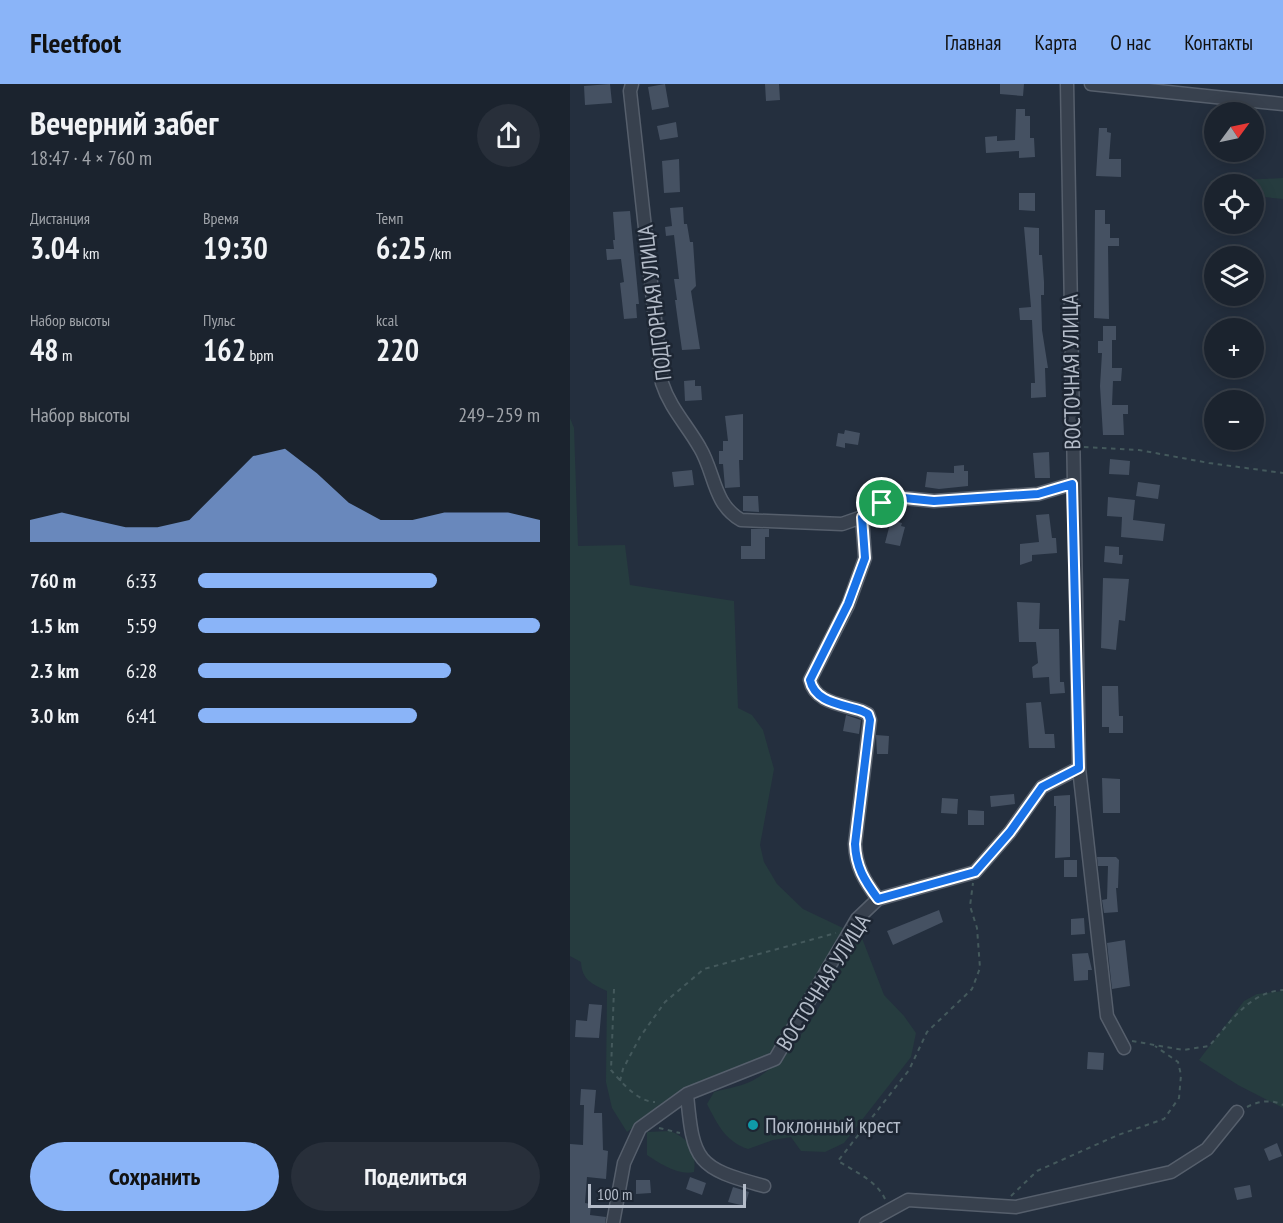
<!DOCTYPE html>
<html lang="ru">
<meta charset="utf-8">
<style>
body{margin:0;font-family:"PT Sans Narrow",sans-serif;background:#282f3a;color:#f1f3f6;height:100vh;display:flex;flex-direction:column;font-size:22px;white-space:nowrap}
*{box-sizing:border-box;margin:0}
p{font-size:20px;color:#a0a4aa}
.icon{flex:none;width:33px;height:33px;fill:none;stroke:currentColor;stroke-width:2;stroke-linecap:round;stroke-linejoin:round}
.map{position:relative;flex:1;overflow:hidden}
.drawer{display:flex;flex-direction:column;background:#1b232e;width:570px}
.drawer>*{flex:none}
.needle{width:39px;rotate:57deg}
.tools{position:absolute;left:634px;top:18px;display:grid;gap:12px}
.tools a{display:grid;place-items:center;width:60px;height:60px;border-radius:50%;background:#1b232e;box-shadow:0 3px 15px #0003,0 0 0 2px #39404a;font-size:30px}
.scale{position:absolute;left:18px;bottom:15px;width:158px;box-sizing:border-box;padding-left:6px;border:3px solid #b4bcc9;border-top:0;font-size:16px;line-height:21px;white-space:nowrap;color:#b4bcc9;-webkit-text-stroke:4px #1d2633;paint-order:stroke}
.pin{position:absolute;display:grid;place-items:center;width:51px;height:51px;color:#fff;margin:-26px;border:3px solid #fff;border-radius:50%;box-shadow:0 2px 6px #0007}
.round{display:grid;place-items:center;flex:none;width:63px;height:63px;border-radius:32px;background:#282f3a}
.overview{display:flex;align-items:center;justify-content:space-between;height:102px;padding:0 30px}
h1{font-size:33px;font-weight:700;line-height:45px}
.metrics{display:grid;grid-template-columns:repeat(3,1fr);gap:9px;height:102px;padding:6px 30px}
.metrics div{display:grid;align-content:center}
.metrics b{font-size:30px;font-weight:700}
.metrics small{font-size:16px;font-weight:400}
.metrics p{font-size:16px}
.chart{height:168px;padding:12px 30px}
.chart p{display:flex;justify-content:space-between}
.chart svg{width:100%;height:108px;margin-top:6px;fill:#8ab4f8;opacity:.7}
.cta{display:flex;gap:12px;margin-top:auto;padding:12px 30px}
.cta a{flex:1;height:69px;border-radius:36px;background:#8ab4f8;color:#111;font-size:24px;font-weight:700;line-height:69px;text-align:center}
.cta a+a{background:#282f3a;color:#f1f3f6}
ul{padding:0 30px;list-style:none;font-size:20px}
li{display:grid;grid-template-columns:96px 72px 1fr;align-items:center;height:45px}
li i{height:15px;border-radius:8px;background:#8ab4f8}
header{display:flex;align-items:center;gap:36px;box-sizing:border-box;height:84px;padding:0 30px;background:#8ab4f8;color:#111}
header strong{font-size:28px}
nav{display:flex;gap:33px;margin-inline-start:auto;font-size:21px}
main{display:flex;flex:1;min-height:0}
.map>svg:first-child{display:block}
</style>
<header>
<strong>Fleetfoot</strong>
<nav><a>Главная</a><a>Карта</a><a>О нас</a><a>Контакты</a></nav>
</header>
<main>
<section class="drawer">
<div class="overview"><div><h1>Вечерний забег</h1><p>18:47 · 4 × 760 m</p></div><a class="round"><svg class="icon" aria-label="share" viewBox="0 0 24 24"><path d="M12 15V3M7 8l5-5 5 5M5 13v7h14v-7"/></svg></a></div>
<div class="metrics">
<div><p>Дистанция</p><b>3.04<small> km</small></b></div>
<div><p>Время</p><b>19:30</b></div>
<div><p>Темп</p><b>6:25<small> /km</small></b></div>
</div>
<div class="metrics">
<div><p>Набор высоты</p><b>48<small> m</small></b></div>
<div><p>Пульс</p><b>162<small> bpm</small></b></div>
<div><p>kcal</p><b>220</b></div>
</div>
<div class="chart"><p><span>Набор высоты</span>249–259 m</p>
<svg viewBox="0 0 160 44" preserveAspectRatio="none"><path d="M0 44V35L10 32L20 35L30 38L40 38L50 35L60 22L70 9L80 6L90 16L100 28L110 35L120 35L130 32L140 32L150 32L160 35V44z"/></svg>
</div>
<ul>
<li><b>760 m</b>6:33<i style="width:70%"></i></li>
<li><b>1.5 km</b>5:59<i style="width:100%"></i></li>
<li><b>2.3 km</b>6:28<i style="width:74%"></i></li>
<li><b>3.0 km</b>6:41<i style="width:64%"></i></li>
</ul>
<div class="cta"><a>Сохранить</a><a>Поделиться</a></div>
</section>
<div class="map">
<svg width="713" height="1139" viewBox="0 0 713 1139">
<rect width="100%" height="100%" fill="#242f3e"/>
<path fill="#263c3f" d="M657 92 672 96 713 94V115L684 112V100H646L640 97Z
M0 334 4 344 8 462 55 461 60 501 164 517 168 624 182 631 193 646 204 685 190 761 194 778 207 800 233 825 275 845 213 953 193 977 90 1023 57 1048 42 1024 36 998 37 907C22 900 12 896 11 878L0 872Z
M290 849 314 911 334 932 346 949 341 973 274 1059 255 1068 231 1067 221 1053 203 1056 178 1065C155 1057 148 1041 137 1020L144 1008C158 1004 175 1002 187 994 234 965 263 896 290 849Z
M713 907V1024L668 1001 629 976 674 917 687 910Z
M100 1047C119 1054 127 1067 124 1088 109 1092 89 1079 77 1071V1048Z"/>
<path fill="#455162" d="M40 0 42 19 15 21 14 2Z
M95 0 99 23 82 26 78 3Z
M195 0H209L210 16 196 17Z
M430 0H454L453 12 430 10Z
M446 25H455V32H460V54H464L465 73 449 74V67L416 69 415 53 427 52V57L445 56Z
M106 38 108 53 90 56 87 42Z
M529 44H537V48L541 49 539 75H551V93L526 92Z
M109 75 110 108 94 109 92 77Z
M449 109H465V127L449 126Z
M113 123 114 140H117L120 158H123L126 202 121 207 130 265 112 266 105 216H107L104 195H109L104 151 96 152 95 143 102 142 100 124Z
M525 126H535V140H540V154H549V162H538L539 235 524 234Z
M60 127 69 220H66L67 234 54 235 50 199 54 198 51 175 37 176 36 165H44L43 156H45L43 128Z
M454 143 469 144V171H472L474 198V211H471L472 246 478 284H475L476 313 461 314V299H465L462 236H450L449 224 461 223Z
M533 242H546V256H542V284H552L551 297H543L542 321H558V330H553L554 351H533L530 302 532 269H528V257H533Z
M125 296V302H131L132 316 115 317 114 297Z
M173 330V376H169L170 403 155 404 153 380H149V367H153V357H158L155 332Z
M275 346 290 349 288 361 275 359V364L266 362 268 349 274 350Z
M479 368 480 394H465L463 369Z
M540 375 560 377 559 391 539 390Z
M394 381V387H398V402L369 405 355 403 357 388 384 389V382Z
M122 386 124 401 104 403 102 388Z
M568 398 590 401 588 415 566 412Z
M173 412H188L189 428 173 427Z
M538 413 565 416 563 436 595 440 593 457 551 453 552 433 537 432Z
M479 430 482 454H486L487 469 462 471V477L450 481V460L469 458 466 431Z
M321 436 332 439 331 442 335 443 330 462 315 459Z
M181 445H199V453H195V475H171V462H181Z
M535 462 549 463V471H553L552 480 534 478Z
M533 494 559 495 555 537 549 536 546 566 531 564Z
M447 518 470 519 469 545H489L490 598H494L495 609 480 610 479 593 463 594 462 583 468 579 466 558H449Z
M532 602H548L549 632H553V649H539V643H532Z
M471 618 475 650H484L485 664H459L456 619Z
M276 631 291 636 289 650 273 647Z
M306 651 319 652 318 670H307Z
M532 694 550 695V729H533Z
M444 710 445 720 421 723 420 712Z
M500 711V773L485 774 486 722H484V712Z
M372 714 388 715 387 730 371 729Z
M398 726 414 727V741H398Z
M527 773H546L549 776 548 804H546L548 828 534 829 532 816 537 815 538 782H528Z
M494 776H507V793H494Z
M369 826 373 838 323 861 317 847Z
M514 834 515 850 501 851V835Z
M555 856 560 902 542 905 537 859Z
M518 869 522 886H518V896L504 897 502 870Z
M19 920 32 921 29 954 5 953 6 936 17 937Z
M518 968 534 969 533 986 517 985Z
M11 1005 26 1006 24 1029H32L33 1066 38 1067 36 1095 17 1093 15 1119 21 1120 20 1131 36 1133 35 1139H0V1060L13 1061 14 1021H10Z
M707 1059 712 1072 699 1077 694 1065Z
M120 1093 136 1099 132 1111 116 1105Z
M66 1096H80L81 1109 66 1110Z
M680 1101 682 1113 667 1116 664 1104Z
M163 1103 179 1108 175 1122 158 1118Z"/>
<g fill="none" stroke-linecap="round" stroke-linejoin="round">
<g stroke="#565f6c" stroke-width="15">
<path id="minor" d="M62 0 60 7 92 299C100 324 117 341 130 364 145 389 143 420 171 436L272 440 292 433 324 413 364 417 468 410 502 400
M497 0 509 684 537 932 554 964
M521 0 713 20
M292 433 295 474 278 521 240 596C245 619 272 620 292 627L298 630 300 636 285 760C286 783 294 796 308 815
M117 1010C123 1078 127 1084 194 1102
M43 1139 54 1079 70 1044 117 1010 205 975 287 835 308 815 405 788 440 748 472 703 509 684
M296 1139 338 1116 446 1123 601 1088 637 1065 667 1028"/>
</g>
<path stroke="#44595c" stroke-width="2" stroke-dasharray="4.5 4.5" stroke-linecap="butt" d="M514 363 569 366 639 379 713 389
M44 905 41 986C51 998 68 1018 85 1018
M562 957 613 966 639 962C660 939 679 908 713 906
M50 997 53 985 70 953 95 918 134 885 266 849
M677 1023C688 1017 702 1015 713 1021
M89 1044 110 1049
M441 1112 467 1087 548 1051 594 1035 609 1014 611 991 608 978 585 962
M315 1115C307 1097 284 1087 268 1077L339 986 357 948 402 905 410 884 407 844 400 822 403 799"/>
<use href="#minor" stroke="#38414e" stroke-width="12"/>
</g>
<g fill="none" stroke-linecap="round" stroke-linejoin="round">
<g stroke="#fff" stroke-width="12">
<path id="route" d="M502 400 509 684 472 703 440 748 405 788 308 815C294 796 286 783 285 760L300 636 298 630 292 627C272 620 245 619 240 596L278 520 295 474 292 433 324 413 364 417 468 410Z"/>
</g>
<use href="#route" stroke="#1a73e8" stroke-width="8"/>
</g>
<circle fill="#0f9aa8" stroke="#1d2633" stroke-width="2" cx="183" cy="1041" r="6"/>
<g text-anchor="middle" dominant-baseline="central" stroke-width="5" stroke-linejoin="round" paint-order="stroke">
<g font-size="22" fill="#b4bcc9" stroke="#1d2633">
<text transform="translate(84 219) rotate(-97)">ПОДГОРНАЯ УЛИЦА</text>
<text transform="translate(501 288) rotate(-91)">ВОСТОЧНАЯ УЛИЦА</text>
<text transform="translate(253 898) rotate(-58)">ВОСТОЧНАЯ УЛИЦА</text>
</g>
<g font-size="22" fill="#b4bcc9" stroke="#1d2633" text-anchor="start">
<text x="195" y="1041">Поклонный крест</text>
</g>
</g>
</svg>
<div class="tools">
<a><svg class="needle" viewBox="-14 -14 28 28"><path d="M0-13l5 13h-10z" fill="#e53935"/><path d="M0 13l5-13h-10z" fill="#a0a4aa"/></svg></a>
<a><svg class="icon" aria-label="locate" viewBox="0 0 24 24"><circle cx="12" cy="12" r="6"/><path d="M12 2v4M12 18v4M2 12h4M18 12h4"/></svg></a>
<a><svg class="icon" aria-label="layers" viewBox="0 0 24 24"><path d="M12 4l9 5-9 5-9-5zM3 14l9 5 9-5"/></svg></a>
<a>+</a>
<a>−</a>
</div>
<div class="scale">100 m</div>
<div class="pin" style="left:312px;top:419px;background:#1e9e55"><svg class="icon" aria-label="arrive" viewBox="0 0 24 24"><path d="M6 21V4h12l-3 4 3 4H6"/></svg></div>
</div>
</main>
